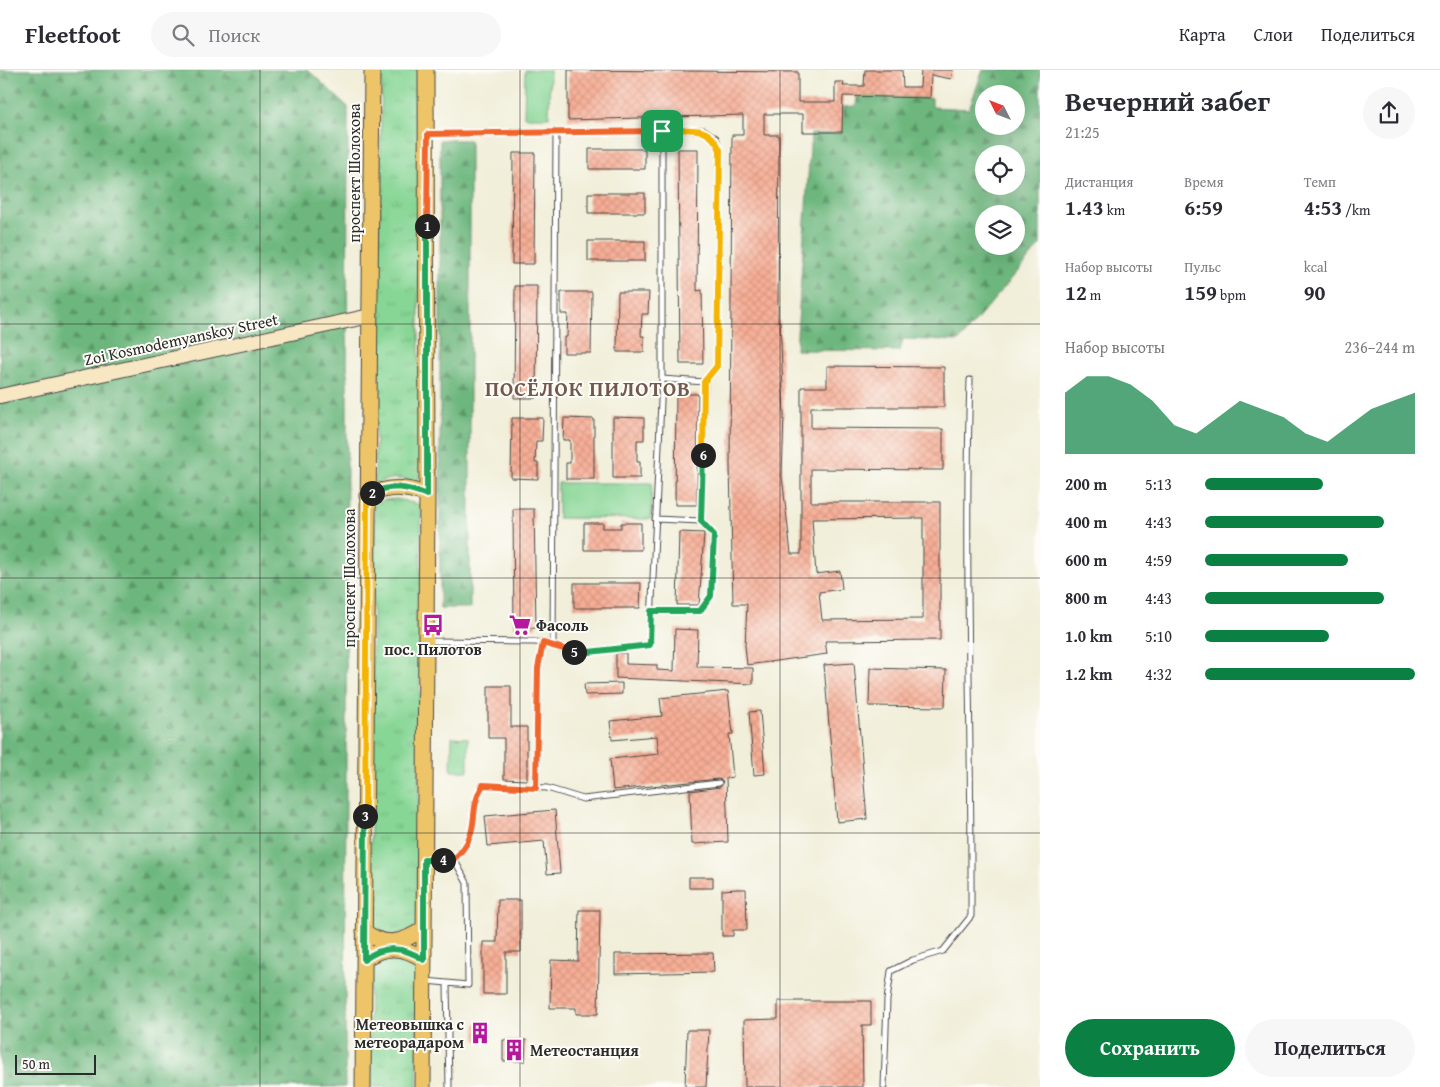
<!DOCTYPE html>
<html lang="ru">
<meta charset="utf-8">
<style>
body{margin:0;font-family:"Gentium Book Plus",serif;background:#f7f7f7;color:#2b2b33;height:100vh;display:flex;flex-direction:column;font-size:19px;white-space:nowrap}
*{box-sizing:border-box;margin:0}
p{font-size:16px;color:#7c7c81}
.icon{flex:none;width:28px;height:28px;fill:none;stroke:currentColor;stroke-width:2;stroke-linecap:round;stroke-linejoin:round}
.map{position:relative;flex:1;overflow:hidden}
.side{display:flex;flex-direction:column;background:#fff;width:400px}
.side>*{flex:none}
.needle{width:32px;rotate:312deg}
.controls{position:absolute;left:975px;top:15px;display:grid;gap:10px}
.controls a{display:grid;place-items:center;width:50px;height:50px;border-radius:50%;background:#fff;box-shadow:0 5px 20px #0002;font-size:25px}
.scale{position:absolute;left:15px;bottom:12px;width:81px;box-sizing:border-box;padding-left:5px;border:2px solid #2b2b2b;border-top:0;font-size:14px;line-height:18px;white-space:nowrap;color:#2b2b2b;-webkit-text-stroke:4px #fdfcf7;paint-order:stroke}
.pin{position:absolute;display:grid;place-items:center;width:42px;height:42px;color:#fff;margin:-21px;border-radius:10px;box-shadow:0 2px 8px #0006}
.km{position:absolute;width:25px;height:25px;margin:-12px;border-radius:50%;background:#222;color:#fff;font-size:14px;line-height:25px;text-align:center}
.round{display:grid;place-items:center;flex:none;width:52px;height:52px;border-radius:26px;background:#f7f7f7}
.overview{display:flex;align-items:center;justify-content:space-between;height:85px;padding:0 25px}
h1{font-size:28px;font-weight:700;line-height:38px}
.metrics{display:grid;grid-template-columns:repeat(3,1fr);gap:8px;height:85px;padding:5px 25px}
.metrics div{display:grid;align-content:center}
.metrics b{font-size:21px;font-weight:700}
.metrics small{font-size:14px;font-weight:400}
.metrics p{font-size:14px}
.chart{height:140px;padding:10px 25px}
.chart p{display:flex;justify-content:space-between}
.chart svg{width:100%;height:90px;margin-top:5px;fill:#0b8043;opacity:.7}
.cta{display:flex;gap:10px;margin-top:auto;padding:10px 25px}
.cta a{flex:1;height:58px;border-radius:30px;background:#0b8043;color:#fff;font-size:20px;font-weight:700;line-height:58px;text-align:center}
.cta a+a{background:#f7f7f7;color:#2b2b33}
ul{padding:0 25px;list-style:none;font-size:16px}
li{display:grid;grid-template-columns:80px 60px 1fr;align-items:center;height:38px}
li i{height:12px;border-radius:6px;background:#0b8043}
header{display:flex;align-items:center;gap:30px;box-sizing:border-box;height:70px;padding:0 25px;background:#fff;border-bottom:1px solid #e1e1e2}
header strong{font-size:24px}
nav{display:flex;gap:28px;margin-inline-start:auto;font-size:18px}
.search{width:350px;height:45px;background:#f7f7f7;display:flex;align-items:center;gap:12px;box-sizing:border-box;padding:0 18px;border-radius:28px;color:#7c7c81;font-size:19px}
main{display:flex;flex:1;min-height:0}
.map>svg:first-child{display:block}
</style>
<header>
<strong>Fleetfoot</strong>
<div class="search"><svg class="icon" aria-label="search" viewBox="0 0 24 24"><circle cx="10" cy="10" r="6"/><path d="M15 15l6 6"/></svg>Поиск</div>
<nav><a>Карта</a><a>Слои</a><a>Поделиться</a></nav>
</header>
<main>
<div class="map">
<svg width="1040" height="1017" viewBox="0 0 1040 1017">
<defs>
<pattern id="grass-tufts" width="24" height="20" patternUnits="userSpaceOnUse" patternTransform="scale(1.25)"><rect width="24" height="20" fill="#87d695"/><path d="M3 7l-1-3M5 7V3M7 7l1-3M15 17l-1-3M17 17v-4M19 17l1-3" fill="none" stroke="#75b881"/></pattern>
<pattern id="forest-firs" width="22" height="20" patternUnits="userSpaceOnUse" patternTransform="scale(1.25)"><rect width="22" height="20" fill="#6db77e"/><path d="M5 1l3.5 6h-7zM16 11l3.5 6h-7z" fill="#5a9567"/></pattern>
<pattern id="building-cross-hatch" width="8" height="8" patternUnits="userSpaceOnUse" patternTransform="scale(1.25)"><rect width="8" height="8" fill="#f7ae96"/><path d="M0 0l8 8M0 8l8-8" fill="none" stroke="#d49681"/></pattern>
</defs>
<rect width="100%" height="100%" fill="#fdfcf7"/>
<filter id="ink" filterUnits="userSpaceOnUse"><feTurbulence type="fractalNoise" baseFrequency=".02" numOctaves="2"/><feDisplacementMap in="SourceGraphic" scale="10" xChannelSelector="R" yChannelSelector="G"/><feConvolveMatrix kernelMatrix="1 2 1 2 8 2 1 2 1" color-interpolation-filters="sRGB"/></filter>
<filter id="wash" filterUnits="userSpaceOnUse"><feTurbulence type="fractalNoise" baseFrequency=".0096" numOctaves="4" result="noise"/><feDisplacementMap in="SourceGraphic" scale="20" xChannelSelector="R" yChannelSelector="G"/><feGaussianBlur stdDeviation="1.12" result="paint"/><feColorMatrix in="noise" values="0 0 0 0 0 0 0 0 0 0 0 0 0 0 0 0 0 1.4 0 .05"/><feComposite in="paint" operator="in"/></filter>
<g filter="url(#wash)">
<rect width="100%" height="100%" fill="#f1eed9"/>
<path fill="url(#grass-tufts)" stroke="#598060" d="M382 0H419V413C403 408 391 406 375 414Z
M397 429 421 435 418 855 411 860 388 867 370 859 374 435 384 430Z
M388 883 418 891 417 1017H369L370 892Z"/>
<path fill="url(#forest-firs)" stroke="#4c7154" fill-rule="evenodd" d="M0 0H308L348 37 345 1017H0Z
M983 0H1040V175L959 271 903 269 900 281 796 280 811 64 842 63 844 37 856 36 857 26 932 28V37L969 39ZM984 24H1016V56H984ZM984 84H1016V116H984ZM984 144H1016V176H984Z
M440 70H470V538H440Z"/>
<path fill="#87d695" stroke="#598060" d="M525 0H550L549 47H524Z
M558 413H652L651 449 558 448Z
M452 667 468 668V701H451Z"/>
<g id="blocks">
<path fill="url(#building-cross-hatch)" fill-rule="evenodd" d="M568 0 798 2V32H835V12H844L843 16H864L865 0H902L903 17H920L921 0H953L951 9 931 5 930 28 843 26 842 62H803V44H764V65H779L778 252 780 251 784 344 782 406 791 484H801V317H827V296L944 297V337H811V358L943 359V400L811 399V432H940V570L825 571 827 584 747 595 745 576 747 534H733L730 395 732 65H743V45L568 50ZM923 448V549L822 550 819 522 842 519 840 501 816 504 812 449Z
M589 79H645V99H589Z
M678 79H698L697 221 702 220 703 294H680Z
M513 83H535L534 194H512Z
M588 123H645V143H588Z
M588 171H645V191H588Z
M515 216H537L536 328H514Z
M561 222H592L591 283H564V267H567L568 244H561Z
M618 222H649L648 244H642L641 266H644V282H617Z
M676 324H698L697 435H675Z
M613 347 644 348V370H637V392H640V408H613Z
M512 348H543L542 371H536L535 393H538V409L511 408Z
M564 348 594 349V409H566V393H570V370H563Z
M513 439H534L536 558H514Z
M584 453H603V458H621V453H641V480H584Z
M679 462 704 463 699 535H677Z
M574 513H641L640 538H574Z
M675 559 698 560 697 597 753 598V614L616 608V583H626V594L657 595V600L674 601Z
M854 593 867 749 837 752 824 595Z
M870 598 946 600 945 637 869 636Z
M622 613V624L585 625 584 614Z
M488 616H511V657H527V710L504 709V668H488Z
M728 621 733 664H729L733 707 726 708 728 772 692 774 690 721 720 717 723 711 718 709 613 720 610 689 659 684 657 666 612 670 610 651 662 646 660 628Z
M760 641 765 704 754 705 749 642Z
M555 740 560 803 547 804 544 771 488 776 485 746Z
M689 807H713V818H689Z
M737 819H746L747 860H733V866H722V820Z
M498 830H521V882H506V924H483V872H497Z
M579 840H600L598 944H576V938H550L551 890 578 891Z
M713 883 714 902 615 904V884Z
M778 931H871V955H862L863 1017H745L744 950 778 949Z
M475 954H486L485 972 475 971Z
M687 960H709L706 1017H685Z
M503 970H526L525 991H503Z"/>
</g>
</g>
<g filter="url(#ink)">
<use href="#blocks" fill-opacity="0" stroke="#494845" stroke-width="1"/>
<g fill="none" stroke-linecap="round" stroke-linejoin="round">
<g stroke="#494845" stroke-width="7">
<path id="lane" d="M428 64 704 60 716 68 720 80 717 296 705 312 701 451 713 465 711 526 700 541H651
M662 309 705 312
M655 449 701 451
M429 571 535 572 553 574 560 579 580 583 650 575 662 309V61
M553 574 556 62
M536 718 538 598 543 573
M427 790 454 789C484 761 466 742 483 715L547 718 583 729 719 713
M426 911 468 915 467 813 454 789
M447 914 449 1017
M884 1017 887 930 891 901 913 890 943 881 971 846C972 668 964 489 970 310"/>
</g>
<g stroke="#494845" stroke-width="16">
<path id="secondary" d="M0 326 370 246"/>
</g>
<g stroke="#494845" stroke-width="17">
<path id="primary" d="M367 426C389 416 404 416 427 425
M364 861C385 878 404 873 424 858
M364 890C383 875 404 876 424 890
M363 1017 372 0
M423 1017 427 425 426 0"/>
</g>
<use href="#lane" stroke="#fff" stroke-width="5"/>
<use href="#secondary" stroke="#f8e7c3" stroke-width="14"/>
<use href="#primary" stroke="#eec469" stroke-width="15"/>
</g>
</g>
<g fill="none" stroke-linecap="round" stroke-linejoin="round" filter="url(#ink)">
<g stroke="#fff" stroke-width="10">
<path id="split-1" d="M427 156 428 64 662 61"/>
</g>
<g stroke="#fff" stroke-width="10">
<path id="split-2" d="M372 423C392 414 407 417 427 425V156"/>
</g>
<g stroke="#fff" stroke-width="10">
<path id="split-3" d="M365 746 367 426 372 423"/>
</g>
<g stroke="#fff" stroke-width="10">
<path id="split-4" d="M365 746 364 890C383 875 404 876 424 890V790H443"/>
</g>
<g stroke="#fff" stroke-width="10">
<path id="split-5" d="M443 790 454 789C484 761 466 742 483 715L536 718 538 598 543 573 574 582"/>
</g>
<g stroke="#fff" stroke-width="10">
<path id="split-6" d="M574 582 580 583 650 575 651 541H700L711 526 714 465 701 451 703 385"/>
</g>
<g stroke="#fff" stroke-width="10">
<path id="split-7" d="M662 61C688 60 709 53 720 80L717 296 704 312 703 385"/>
</g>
<use href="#split-1" stroke="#f0652b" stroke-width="6"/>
<use href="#split-2" stroke="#22a559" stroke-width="6"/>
<use href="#split-3" stroke="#f5b400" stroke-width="6"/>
<use href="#split-4" stroke="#22a559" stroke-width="6"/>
<use href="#split-5" stroke="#f0652b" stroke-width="6"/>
<use href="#split-6" stroke="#22a559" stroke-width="6"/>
<use href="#split-7" stroke="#f5b400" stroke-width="6"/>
</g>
<path fill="none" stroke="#2b2b2b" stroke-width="1" stroke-opacity="0.55" d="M260 0V1017M520 0V1017M780 0V1017M0 254H1040M0 508H1040M0 763H1040"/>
<defs>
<g id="bus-bare" transform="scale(1.725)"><path d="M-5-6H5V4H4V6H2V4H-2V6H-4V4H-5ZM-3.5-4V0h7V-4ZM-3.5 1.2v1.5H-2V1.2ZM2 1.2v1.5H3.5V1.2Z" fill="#b5179e" stroke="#fdfcf7" stroke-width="2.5" paint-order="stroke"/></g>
<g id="supermarket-bare" transform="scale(1.725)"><path d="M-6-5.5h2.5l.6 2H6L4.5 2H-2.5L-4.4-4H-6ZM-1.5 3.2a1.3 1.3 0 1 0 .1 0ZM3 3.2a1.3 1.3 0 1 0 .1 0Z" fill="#b5179e" stroke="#fdfcf7" stroke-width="2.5" paint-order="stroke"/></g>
<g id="building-bare" transform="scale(1.725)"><path d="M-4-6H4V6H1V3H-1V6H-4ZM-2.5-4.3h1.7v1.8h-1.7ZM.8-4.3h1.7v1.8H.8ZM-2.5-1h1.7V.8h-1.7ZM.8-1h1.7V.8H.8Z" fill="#b5179e" stroke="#fdfcf7" stroke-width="2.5" paint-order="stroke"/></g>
</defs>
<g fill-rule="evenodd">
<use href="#bus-bare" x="433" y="555"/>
<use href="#supermarket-bare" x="520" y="555"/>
<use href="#building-bare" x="480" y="963"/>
<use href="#building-bare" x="514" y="980"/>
</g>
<g text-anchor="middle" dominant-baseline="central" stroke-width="4" stroke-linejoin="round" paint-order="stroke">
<g font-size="16" fill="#2b2b2b" stroke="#fdfcf7">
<text transform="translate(354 103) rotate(-90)">проспект Шолохова</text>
<text transform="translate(181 269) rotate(-12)">Zoi Kosmodemyanskoy Street</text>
<text transform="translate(349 508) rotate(-90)">проспект Шолохова</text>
</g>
<g font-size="16" font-weight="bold" fill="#2b2b2b" stroke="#fdfcf7" text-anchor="start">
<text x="536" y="555">Фасоль</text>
<text x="433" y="579" text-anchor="middle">пос. Пилотов</text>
<text x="464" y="954" text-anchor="end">Метеовышка с<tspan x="464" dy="18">метеорадаром</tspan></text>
<text x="530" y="980">Метеостанция</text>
</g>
<g font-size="21" font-weight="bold" letter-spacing="1" fill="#725950" stroke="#fdfcf7">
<text x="588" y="318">ПОСЁЛОК ПИЛОТОВ</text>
</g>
</g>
</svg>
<div class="controls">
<a><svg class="needle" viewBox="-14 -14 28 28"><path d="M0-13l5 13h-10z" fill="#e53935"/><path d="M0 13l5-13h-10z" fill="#7c7c81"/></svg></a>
<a><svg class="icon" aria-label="locate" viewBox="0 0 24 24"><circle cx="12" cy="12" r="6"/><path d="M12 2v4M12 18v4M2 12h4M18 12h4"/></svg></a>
<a><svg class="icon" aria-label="layers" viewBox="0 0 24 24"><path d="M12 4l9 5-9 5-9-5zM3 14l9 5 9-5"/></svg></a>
</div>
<div class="scale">50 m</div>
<div class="pin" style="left:662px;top:61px;background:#1e9e55"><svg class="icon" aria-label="arrive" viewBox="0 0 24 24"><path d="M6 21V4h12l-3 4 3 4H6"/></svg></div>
<b class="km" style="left:427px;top:156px">1</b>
<b class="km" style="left:372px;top:423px">2</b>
<b class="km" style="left:365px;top:746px">3</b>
<b class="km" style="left:443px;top:790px">4</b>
<b class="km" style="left:574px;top:582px">5</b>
<b class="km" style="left:703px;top:385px">6</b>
</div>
<section class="side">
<div class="overview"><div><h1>Вечерний забег</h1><p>21:25</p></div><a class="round"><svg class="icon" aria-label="share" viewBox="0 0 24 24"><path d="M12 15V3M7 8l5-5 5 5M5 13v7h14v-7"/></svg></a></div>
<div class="metrics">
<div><p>Дистанция</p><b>1.43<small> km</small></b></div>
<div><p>Время</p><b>6:59</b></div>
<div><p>Темп</p><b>4:53<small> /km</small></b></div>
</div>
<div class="metrics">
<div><p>Набор высоты</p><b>12<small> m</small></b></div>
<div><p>Пульс</p><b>159<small> bpm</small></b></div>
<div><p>kcal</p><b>90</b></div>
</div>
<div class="chart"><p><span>Набор высоты</span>236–244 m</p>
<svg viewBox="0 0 160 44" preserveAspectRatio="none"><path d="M0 44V14L10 6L20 6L30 10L40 18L50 30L60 34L70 26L80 18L90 22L100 26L110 34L120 38L130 30L140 22L150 18L160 14V44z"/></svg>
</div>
<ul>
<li><b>200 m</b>5:13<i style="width:56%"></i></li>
<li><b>400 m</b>4:43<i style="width:85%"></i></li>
<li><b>600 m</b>4:59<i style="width:68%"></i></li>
<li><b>800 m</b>4:43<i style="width:85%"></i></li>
<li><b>1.0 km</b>5:10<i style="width:59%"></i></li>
<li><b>1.2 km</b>4:32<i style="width:100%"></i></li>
</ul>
<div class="cta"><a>Сохранить</a><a>Поделиться</a></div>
</section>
</main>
